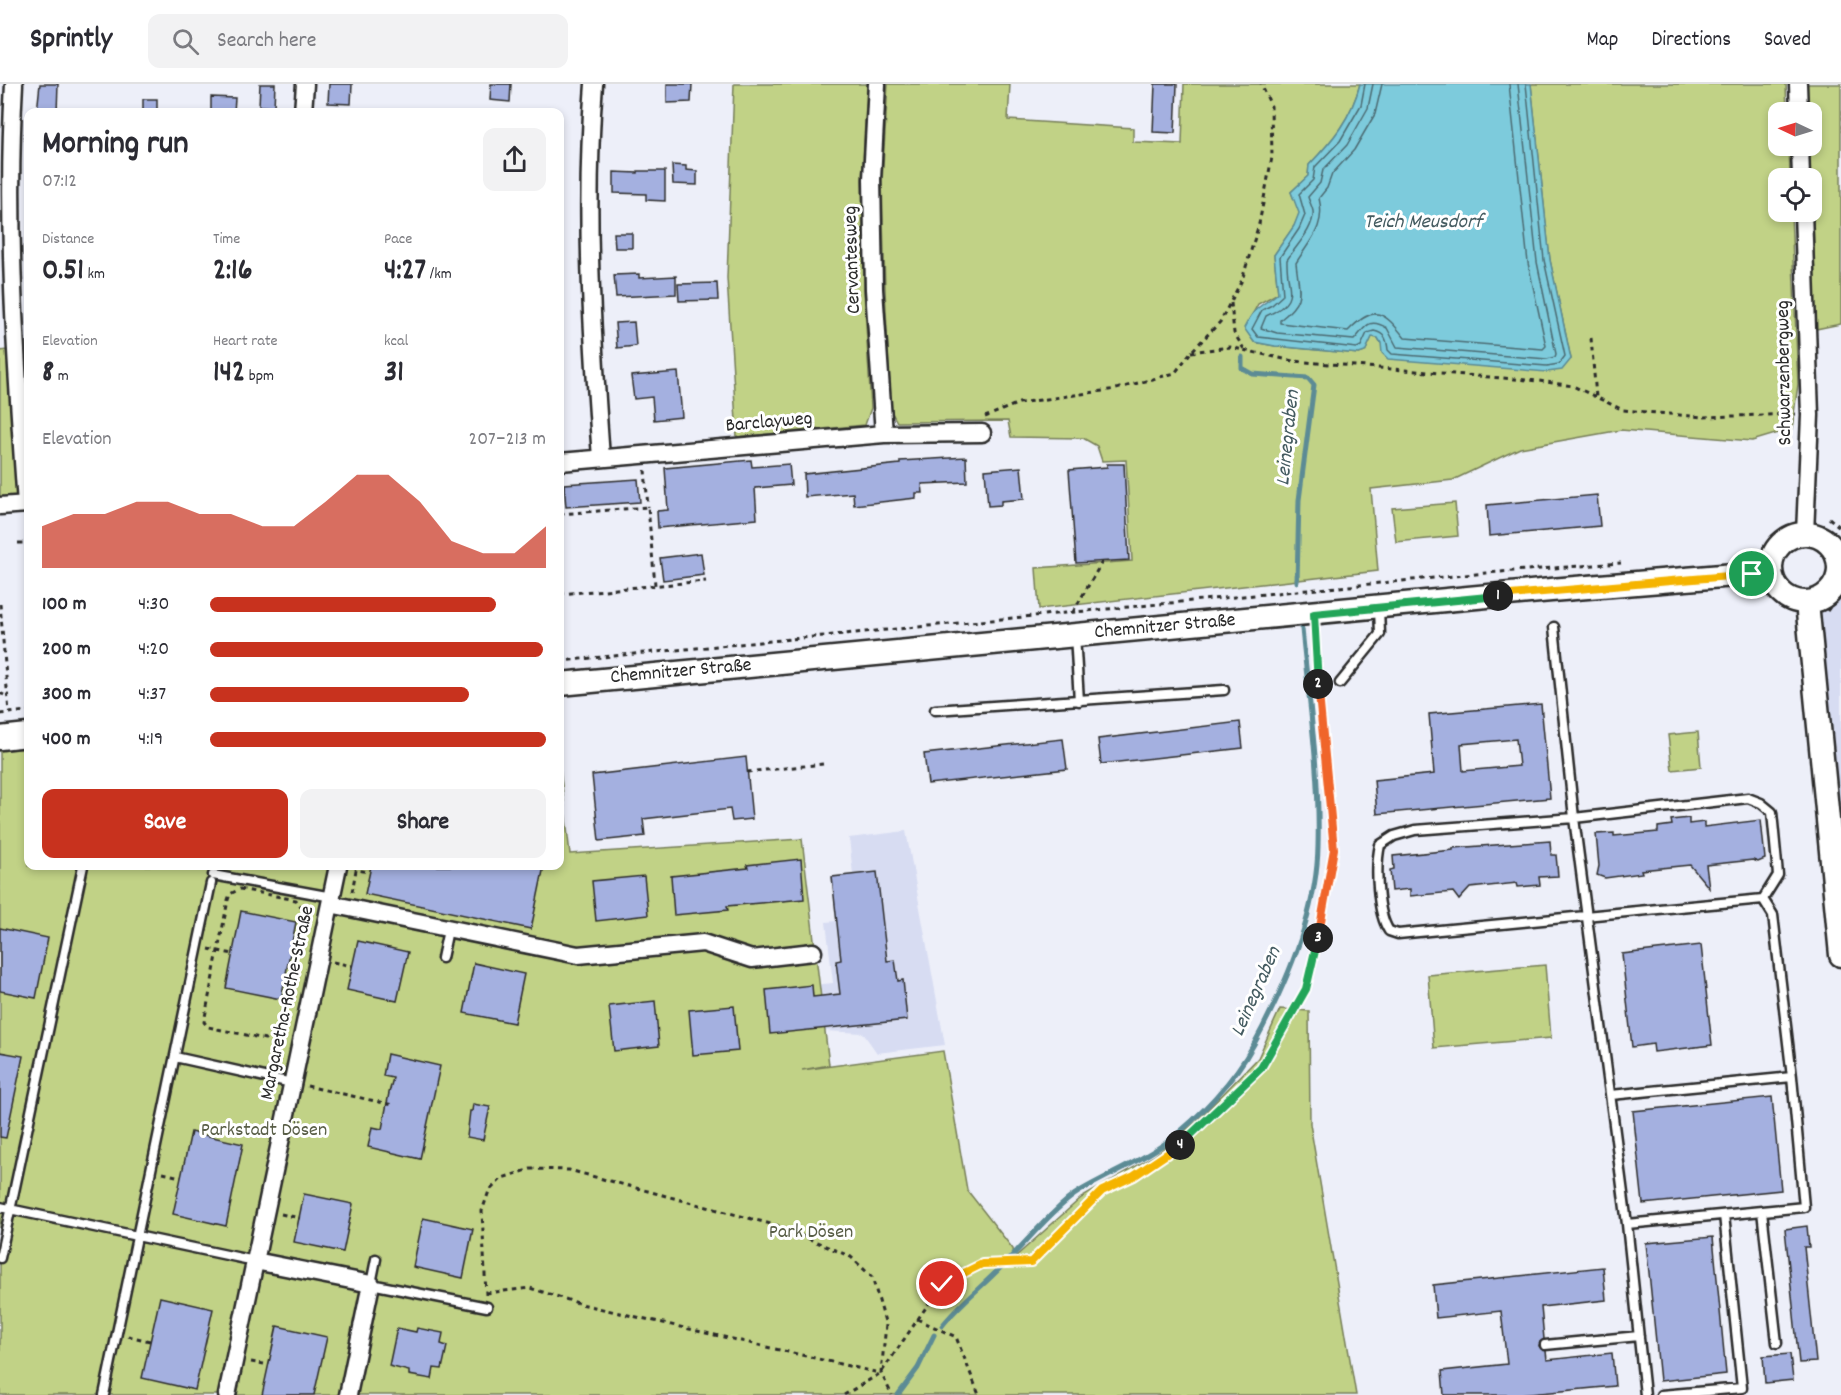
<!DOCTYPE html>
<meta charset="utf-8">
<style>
body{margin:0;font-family:Dekko,sans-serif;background:#f2f2f3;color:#2b2b33;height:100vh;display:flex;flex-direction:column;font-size:22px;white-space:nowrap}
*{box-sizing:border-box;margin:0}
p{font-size:20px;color:#7c7c81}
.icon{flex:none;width:33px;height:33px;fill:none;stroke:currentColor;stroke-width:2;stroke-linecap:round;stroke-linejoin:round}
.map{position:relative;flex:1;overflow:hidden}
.details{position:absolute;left:24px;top:24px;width:540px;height:762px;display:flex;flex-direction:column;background:#fff;border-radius:12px;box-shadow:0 3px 9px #0003}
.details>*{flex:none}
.needle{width:39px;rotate:274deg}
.controls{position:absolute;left:1768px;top:18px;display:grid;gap:12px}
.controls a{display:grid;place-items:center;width:54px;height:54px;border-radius:12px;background:#fff;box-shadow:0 3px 9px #0003;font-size:30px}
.pin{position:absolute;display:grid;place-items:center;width:51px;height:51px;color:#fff;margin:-26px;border:3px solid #fff;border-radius:50%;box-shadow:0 2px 6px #0007}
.km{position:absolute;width:30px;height:30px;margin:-15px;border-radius:50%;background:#222;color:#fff;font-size:16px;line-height:30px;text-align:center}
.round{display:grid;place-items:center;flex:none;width:63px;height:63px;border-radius:12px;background:#f2f2f3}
.headline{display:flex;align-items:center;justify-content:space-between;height:102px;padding:0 18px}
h1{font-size:33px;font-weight:700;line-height:45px}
.stats{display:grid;grid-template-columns:repeat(3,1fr);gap:9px;height:102px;padding:6px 18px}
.stats div{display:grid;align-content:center}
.stats b{font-size:30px;font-weight:700}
.stats small{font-size:16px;font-weight:400}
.stats p{font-size:16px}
.chart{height:168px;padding:12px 18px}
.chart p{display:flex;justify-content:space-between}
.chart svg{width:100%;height:108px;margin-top:6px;fill:#c8321e;opacity:.7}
.cta{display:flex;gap:12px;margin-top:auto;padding:12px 18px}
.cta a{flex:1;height:69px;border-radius:12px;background:#c8321e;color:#fff;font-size:24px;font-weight:700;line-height:69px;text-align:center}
.cta a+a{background:#f2f2f3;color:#2b2b33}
ul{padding:0 18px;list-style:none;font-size:20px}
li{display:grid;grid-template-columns:96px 72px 1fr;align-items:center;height:45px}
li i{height:15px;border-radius:8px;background:#c8321e}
header{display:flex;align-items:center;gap:36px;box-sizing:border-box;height:84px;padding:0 30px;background:#fff;border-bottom:2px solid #e1e1e2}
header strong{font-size:28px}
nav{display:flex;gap:33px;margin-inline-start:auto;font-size:21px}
.search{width:420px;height:54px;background:#f2f2f3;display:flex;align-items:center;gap:15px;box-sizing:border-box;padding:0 21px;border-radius:12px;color:#7c7c81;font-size:22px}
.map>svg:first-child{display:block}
</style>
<header>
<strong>Sprintly</strong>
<div class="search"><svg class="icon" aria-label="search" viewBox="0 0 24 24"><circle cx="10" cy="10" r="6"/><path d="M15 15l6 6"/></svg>Search here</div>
<nav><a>Map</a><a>Directions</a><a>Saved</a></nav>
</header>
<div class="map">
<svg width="1841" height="1311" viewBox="0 0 1841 1311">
<rect width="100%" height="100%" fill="#edeff9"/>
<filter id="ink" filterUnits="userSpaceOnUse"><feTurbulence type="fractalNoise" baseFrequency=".0167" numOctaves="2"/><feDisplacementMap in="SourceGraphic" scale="12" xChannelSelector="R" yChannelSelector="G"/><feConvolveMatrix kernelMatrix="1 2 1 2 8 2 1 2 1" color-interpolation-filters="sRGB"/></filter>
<g filter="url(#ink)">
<path fill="#d7dcf2" d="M1838 481H1841V871L1815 517 1832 505 1837 494Z
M906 747 945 961 877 969 863 949 825 947 814 901 833 899 826 838 836 837 832 793 853 790 849 754Z"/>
<path fill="#c1d286" stroke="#767e58" stroke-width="1.5" d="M734 0H867L862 96 864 207 871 324 865 341 737 353 727 194Z
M888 0H1010L1008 36 1133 44V58L1182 60 1184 0H1360C1351 35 1333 56 1309 81L1308 92 1291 108 1300 129 1294 142 1274 171 1278 209 1258 220 1245 244 1254 258 1275 262 1359 270 1365 268 1372 253 1378 254 1381 259 1571 275 1550 176 1531 0H1786L1787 28H1779V62H1789L1790 94H1779V128H1791L1798 300 1792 345 1752 357 1621 346 1520 364 1453 396 1371 405 1378 487 1039 525 1036 484 1132 477 1126 376 1102 377 1097 362 1083 354 1011 353 1008 337 897 338 891 327 885 206 882 97Z
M1806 0H1841V240L1816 245 1812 94H1810L1808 62H1812V28H1807Z
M15 265 26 420 0 422V267Z
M1455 419 1458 452 1396 458 1392 424Z
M1698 648 1701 683 1672 686 1668 651Z
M28 664V782H560V685L570 770 802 755 829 981 802 986 943 967 967 1106 1013 1165 1014 1174 1081 1114 1154 1072 1196 1038 1258 974 1280 925 1309 927 1310 1040 1356 1311H0V667Z
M1545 881 1551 954 1434 964 1428 891Z"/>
<path fill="#7dcbdc" stroke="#5c8b95" stroke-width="1.5" d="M1360 0H1531L1550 176 1571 275 1562 286 1547 288 1388 275 1382 269 1381 259 1378 254 1372 253 1365 268 1359 270 1275 262 1254 258 1244 244C1257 219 1259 225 1278 209L1274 171 1294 142 1299 129 1291 108 1308 92 1309 81C1333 56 1351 35 1360 0Z"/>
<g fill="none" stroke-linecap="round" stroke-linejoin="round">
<path stroke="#4c6b72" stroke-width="1.5" d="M1365 0 1361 21 1340 57 1315 83 1313 96 1299 110 1305 131 1299 145 1280 173 1283 211 1272 221 1262 226 1252 245 1258 253 1357 264 1361 262 1367 249 1374 247C1385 249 1387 256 1388 266L1392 270 1547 282 1559 280 1565 272 1544 176 1526 0
M1373 0 1368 24 1347 61 1323 86 1320 99 1308 113C1309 117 1312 122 1313 127 1315 144 1295 163 1287 176 1286 206 1302 216 1266 232L1261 244 1277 249 1354 256C1365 245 1367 232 1387 244L1397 263 1547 275 1555 273 1556 270 1537 178 1518 0
M1382 0 1375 30 1354 66 1332 90 1327 104 1319 114C1326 143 1310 156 1296 179 1299 209 1306 215 1280 236V239L1348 247C1375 219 1384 228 1405 254L1543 265 1546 262 1528 179 1509 0"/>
<path stroke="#5c8b95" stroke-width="5" d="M1242 273V284L1253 290 1308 294 1314 301 1299 416 1297 498
M1008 1176C1027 1157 1058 1120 1080 1107 1109 1090 1140 1078 1167 1058 1200 1033 1234 997 1254 960 1286 901 1317 830 1318 762 1320 690 1309 617 1302 545
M942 1242C960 1219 982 1203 1002 1182
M898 1311 918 1284 934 1251"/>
</g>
<path fill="#a4b0e0" stroke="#2b2b2b" stroke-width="1.5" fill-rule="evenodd" d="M40 0H58L57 28H37Z
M260 0H275L274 23 259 22Z
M329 0H352L351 20 328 19Z
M491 0H511L510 18 490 16Z
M667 0H692L691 18 667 19Z
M1155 0H1177L1175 49 1153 48Z
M211 13 235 14 234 28H211Z
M143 15H157V28H143Z
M672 81 686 82V86L697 87V101L673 100Z
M638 87H665V117L646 116V110L614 109V88L638 89Z
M614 149H632V164H615Z
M639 190V194L676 192V210L616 213 614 191Z
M717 199 718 216 679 217 678 200Z
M634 238 636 262 617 264 615 239Z
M678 288 682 333 654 336 652 313 634 315 631 292Z
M966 373 967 398 922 400 923 409H916V414L854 421 853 409 805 413 804 390 900 380V377Z
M751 376 752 383 789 380 791 401 755 404 757 435 658 444 657 427 668 426 665 384Z
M1107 380H1124L1129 476 1076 479 1069 386 1107 383Z
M1021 383 1024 415 1001 417V421L988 422 985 386Z
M638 395 640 418 566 423 564 400Z
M1597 411 1600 442 1489 452 1487 421Z
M701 469 704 491 663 496 660 474Z
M1541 620 1550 714 1377 730 1374 696 1434 690 1429 630ZM1516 655 1519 682 1463 687 1461 660Z
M1240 638 1243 664 1101 680 1098 655Z
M1063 655 1067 685 928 700 924 670Z
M746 673 752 735 732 737 730 725 643 735 645 752 599 757 592 691Z
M1689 734V740L1704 738V743L1761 736 1765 775 1758 778 1753 776 1706 781 1709 804 1690 781 1641 786 1642 789 1605 794 1597 791 1599 782 1596 750 1614 749V752L1658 748V743L1672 741 1671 736Z
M1550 757 1551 771H1556L1558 792 1539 793 1540 801 1518 803 1517 799 1470 804 1459 816 1453 808 1410 812V805L1392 807 1390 786 1394 785 1393 772 1453 766V764Z
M801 775 804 815 727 822 728 826 674 831 671 792 748 784 747 781Z
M371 782H544L531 845 365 810Z
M877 788 887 877 895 876 898 897 903 896 907 936 770 950 766 906 812 901 813 913 840 910 836 877 841 876 832 793Z
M644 792 648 831 596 837 592 797Z
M241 827 296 838 281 915 226 904Z
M0 844 48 854 36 914 0 907Z
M358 857 408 868 397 917 347 906Z
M1701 861 1712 961 1654 968 1653 960 1632 963 1622 870Z
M474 879 524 890 514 939 464 929Z
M655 917 659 962 614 967 609 922Z
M734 922 738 967 693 971 689 926Z
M0 968 23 972 6 1054 0 1053Z
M387 970 440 982 420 1075 368 1063 372 1043 382 1045 389 1009 393 994 383 992Z
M1772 1013 1781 1106 1643 1120 1633 1027Z
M473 1020 490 1023 483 1056 467 1053 470 1027H472Z
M191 1048 243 1060 226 1142 173 1130Z
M304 1110 353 1120 343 1168 294 1158Z
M423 1134 473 1145 463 1194 413 1183Z
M1807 1142 1809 1163H1804L1816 1278 1799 1279 1785 1145Z
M1713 1153 1726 1290 1660 1297 1646 1159Z
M1603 1183 1606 1216 1541 1223 1544 1255 1540 1258 1539 1262 1546 1267 1547 1276 1612 1269 1615 1302 1519 1311H1444L1442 1287 1507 1280 1501 1227 1436 1234 1433 1201Z
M160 1213 213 1225 195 1306 142 1294Z
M277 1242 327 1253 314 1311H262Z
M397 1244 416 1248 417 1244 443 1249 441 1260 447 1262 442 1285 434 1284 432 1295 409 1291V1287L389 1282Z
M1790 1270 1793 1296 1765 1299 1763 1272Z"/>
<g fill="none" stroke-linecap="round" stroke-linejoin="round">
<g stroke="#2b2b2b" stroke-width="13">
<path id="lane" d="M1554 543 1574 734 1627 1140 1645 1311
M1075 551 1079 617
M1340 599 1380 550 1379 524
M935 626 1224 606
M1748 714 1761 719 1772 728 1778 791 1763 815 1398 850 1389 847C1377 829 1375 783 1380 761L1394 752 1415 746 1574 734Z
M213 791 332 813
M1763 815 1773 831 1792 993
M442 874 448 846
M175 973 292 999
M1611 1011 1792 993 1804 1123 1627 1140
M0 1123 255 1177
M1762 1127 1777 1259
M0 1174 83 782
M376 1175 371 1200 487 1223
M1545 1261 1639 1252
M104 1311 211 799
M1661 1311 1742 1304 1724 1131"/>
</g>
<g stroke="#2b2b2b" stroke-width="21">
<path id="street" d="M14 0C6 140 16 280 26 420
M594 0C584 125 592 249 601 374
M877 0 872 95 874 205 884 350
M1798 0 1799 28
M303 28 305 0
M1800 62 1801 94
M1803 128 1810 331 1805 450
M560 378 884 350 982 349
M0 422 28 420
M330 820 578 871 703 859 752 875 813 868
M255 1177 371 1200 348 1311
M227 1311 338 782"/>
</g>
<g stroke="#2b2b2b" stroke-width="27">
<path id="secondary" d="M1771 484a34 34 0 1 1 68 0a34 34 0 1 1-68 0Z
M1807 518 1841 871
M560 600 1551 506 1771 488
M0 654 28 651"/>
</g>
<path stroke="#2b2b2b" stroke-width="3" stroke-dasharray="4.5 4.5" stroke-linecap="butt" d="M1231 219 1234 249 1244 265
M1591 254 1596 313
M1191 268 1230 263 1293 277 1539 297 1573 302 1623 326 1703 333 1796 330
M985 333 1019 319 1116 305 1175 289 1191 268 1220 238 1242 196 1259 140 1272 73 1271 22 1261 0
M645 386 648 423
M560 430 648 423 655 501
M1829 434 1841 444
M18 459H28
M560 510 706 497
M0 520 9 629
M1827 527 1841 508
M1073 528 1102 478
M560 577 1486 489 1621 479
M0 609 8 613
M0 630 28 627
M747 688 823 680
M240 805 296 816 303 825 302 839 278 946 265 955 208 943 204 938 228 816 230 810Z
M352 808 356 786 369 788
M209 865 233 870
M333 878 352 882
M307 1002 393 1021
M163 1089 181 1093
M281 1130 300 1134
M486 1209 530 1204 581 1220 879 1289
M486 1211 482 1127 489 1107 502 1094 531 1085 569 1086 782 1143 851 1173 872 1193 886 1241 881 1289 892 1311
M917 1235 956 1253 979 1311
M128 1252 150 1257
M251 1278 264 1280
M844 1311 881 1289 942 1200 982 1180 1031 1178 1102 1107 1134 1092 1184 1058 1261 984 1306 905 1320 846 1334 764 1318 602 1315 548"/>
<use href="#lane" stroke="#fff" stroke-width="8"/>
<use href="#street" stroke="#fff" stroke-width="16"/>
<use href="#secondary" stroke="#fff" stroke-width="22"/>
</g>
</g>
<g fill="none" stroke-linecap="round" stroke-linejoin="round" filter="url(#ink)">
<g stroke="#fff" stroke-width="12">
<path id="split-1" d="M1498 512 1752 490"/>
</g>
<g stroke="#fff" stroke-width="12">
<path id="split-2" d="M1318 600 1314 530 1498 512"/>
</g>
<g stroke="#fff" stroke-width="12">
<path id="split-3" d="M1318 600 1334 765 1318 854"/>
</g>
<g stroke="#fff" stroke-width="12">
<path id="split-4" d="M1180 1061 1261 984 1306 905 1318 854"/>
</g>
<g stroke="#fff" stroke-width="12">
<path id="split-5" d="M942 1200 982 1180 1031 1178 1102 1107 1134 1092 1180 1061"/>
</g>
<use href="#split-1" stroke="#f5b400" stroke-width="8"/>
<use href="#split-2" stroke="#22a559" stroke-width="8"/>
<use href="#split-3" stroke="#f0652b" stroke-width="8"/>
<use href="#split-4" stroke="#22a559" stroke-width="8"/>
<use href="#split-5" stroke="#f5b400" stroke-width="8"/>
</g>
<g text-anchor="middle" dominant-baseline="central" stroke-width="6" stroke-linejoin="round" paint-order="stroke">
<g font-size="20" fill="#2b2b2b" stroke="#fff">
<text transform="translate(853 176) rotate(-92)">Cervantesweg</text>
<text transform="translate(1785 289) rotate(-91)">Schwarzenbergweg</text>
<text transform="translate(769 339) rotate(-5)">Barclayweg</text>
<text transform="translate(1165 543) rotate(-5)">Chemnitzer Straße</text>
<text transform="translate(681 588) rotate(-5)">Chemnitzer Straße</text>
<text transform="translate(288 919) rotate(-78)">Margaretha-Rothe-Straße</text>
</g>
<g font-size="20" fill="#585d46" stroke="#fff">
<text x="264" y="1047">Parkstadt Dösen</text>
<text x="811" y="1149">Park Dösen</text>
</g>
<g font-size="21" font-style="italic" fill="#445b60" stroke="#fff">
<text x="1423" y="139">Teich Meusdorf</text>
<text transform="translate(1289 354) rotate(-84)">Leinegraben</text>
<text transform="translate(1257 908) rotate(-66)">Leinegraben</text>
</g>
</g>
</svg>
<div class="controls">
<a><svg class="needle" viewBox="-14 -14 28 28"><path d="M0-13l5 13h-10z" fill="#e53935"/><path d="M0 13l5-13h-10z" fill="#7c7c81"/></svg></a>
<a><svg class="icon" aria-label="locate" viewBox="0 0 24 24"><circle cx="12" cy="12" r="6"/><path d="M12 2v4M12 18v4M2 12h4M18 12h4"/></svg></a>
</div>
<div class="pin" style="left:1752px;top:490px;background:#1e9e55"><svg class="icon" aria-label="arrive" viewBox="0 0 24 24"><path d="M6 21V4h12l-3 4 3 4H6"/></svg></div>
<div class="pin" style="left:942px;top:1200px;background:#d93025"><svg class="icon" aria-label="check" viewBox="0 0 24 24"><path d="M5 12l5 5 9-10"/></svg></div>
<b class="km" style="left:1498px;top:512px">1</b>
<b class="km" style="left:1318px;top:600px">2</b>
<b class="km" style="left:1318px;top:854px">3</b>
<b class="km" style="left:1180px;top:1061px">4</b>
<section class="details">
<div class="headline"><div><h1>Morning run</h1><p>07:12</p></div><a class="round"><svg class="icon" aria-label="share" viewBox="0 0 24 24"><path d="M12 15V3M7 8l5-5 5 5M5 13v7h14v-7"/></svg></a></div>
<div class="stats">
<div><p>Distance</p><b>0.51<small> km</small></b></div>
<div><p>Time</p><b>2:16</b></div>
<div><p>Pace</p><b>4:27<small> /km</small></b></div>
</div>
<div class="stats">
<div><p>Elevation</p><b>8<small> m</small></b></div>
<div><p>Heart rate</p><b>142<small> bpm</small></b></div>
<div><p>kcal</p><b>31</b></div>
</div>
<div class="chart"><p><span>Elevation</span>207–213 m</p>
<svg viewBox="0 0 160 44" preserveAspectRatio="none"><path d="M0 44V27L10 22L20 22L30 17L40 17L50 22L60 22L70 27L80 27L90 17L100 6L110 6L120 17L130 33L140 38L150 38L160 27V44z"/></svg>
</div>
<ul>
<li><b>100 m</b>4:30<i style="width:85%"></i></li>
<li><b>200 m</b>4:20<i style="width:99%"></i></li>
<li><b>300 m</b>4:37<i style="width:77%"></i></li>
<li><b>400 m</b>4:19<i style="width:100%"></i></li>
</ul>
<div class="cta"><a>Save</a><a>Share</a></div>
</section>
</div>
